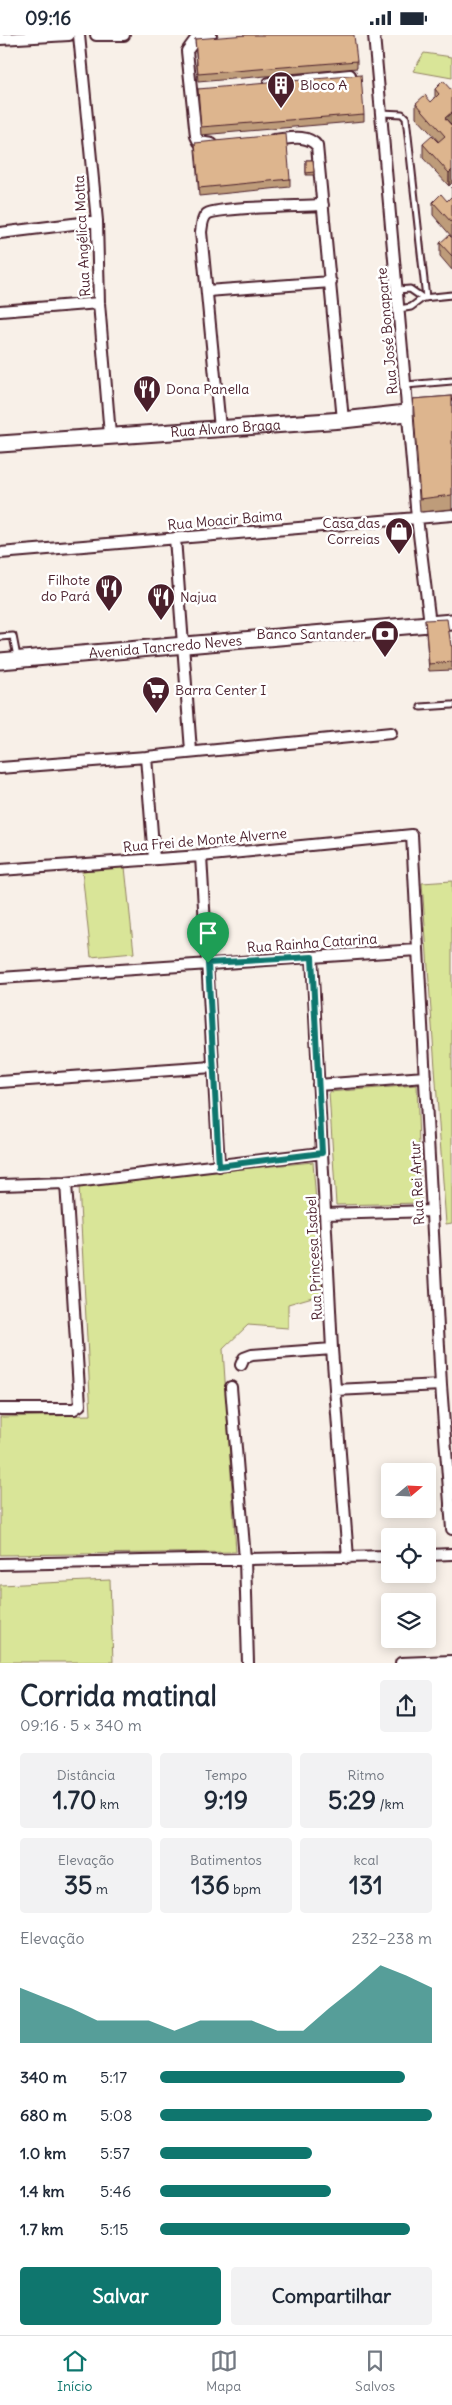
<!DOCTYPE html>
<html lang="pt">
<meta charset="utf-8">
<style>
body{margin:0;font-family:Delius,sans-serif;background:#f2f2f3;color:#1f2937;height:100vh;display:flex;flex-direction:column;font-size:19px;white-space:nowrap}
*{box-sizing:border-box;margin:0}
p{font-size:16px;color:#747a83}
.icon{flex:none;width:28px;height:28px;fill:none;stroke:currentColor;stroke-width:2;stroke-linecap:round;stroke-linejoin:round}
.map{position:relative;height:1628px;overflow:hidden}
.sheet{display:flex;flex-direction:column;background:#fff;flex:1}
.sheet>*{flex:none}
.needle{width:32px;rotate:71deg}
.buttons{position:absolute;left:381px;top:1428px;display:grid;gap:10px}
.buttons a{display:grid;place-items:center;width:55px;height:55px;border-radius:5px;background:#fff;box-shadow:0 2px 12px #0003;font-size:25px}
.pin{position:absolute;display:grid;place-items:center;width:42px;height:42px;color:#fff;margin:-51px -21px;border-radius:50% 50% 50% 0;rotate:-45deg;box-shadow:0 0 5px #0007}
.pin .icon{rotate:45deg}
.round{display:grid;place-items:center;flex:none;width:52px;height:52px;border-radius:5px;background:#f2f2f3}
.head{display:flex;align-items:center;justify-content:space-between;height:85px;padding:0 20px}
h1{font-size:28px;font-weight:700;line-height:38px}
.figures{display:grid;grid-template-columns:repeat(3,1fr);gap:8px;height:85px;padding:5px 20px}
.figures div{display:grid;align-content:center;border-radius:5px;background:#f2f2f3;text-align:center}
.figures b{font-size:25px;font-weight:700}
.figures small{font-size:14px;font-weight:400}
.figures p{font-size:14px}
.chart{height:140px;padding:10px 20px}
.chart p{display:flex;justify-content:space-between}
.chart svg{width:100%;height:90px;margin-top:5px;fill:#0f766e;opacity:.7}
.button{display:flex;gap:10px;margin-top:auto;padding:10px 20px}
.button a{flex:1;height:58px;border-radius:5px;background:#0f766e;color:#fff;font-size:20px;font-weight:700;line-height:58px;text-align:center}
.button a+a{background:#f2f2f3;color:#1f2937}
ul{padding:0 20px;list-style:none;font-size:16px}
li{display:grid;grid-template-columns:80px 60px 1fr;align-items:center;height:38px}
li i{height:12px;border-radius:6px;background:#0f766e}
.status{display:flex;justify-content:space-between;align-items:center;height:35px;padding:0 25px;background:#fff;direction:ltr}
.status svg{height:14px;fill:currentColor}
.dock{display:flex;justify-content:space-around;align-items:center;height:70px;border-top:1px solid #e0e1e3;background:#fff;font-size:14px;color:#747a83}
.dock a{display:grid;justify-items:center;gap:2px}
.dock .on{color:#0f766e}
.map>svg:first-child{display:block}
</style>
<div class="status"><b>09:16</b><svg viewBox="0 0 49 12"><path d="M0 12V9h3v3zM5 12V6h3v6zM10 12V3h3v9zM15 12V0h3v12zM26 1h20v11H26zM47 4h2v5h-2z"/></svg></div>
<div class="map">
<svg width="452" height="1628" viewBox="0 0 452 1628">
<rect width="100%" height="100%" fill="#f8f0e8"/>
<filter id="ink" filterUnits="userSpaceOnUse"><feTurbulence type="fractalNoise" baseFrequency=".02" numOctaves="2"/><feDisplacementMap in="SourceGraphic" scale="10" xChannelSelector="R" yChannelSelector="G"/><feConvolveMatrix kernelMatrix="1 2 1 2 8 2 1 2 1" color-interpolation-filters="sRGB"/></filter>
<g filter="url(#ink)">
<path fill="#d9e598" stroke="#928262" d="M424 18 452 22V43L413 36Z
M125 832 134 918 91 922 82 836Z
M452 846V1188L446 1189 422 848Z
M417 1050 421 1168 336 1170 329 1057Z
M313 1127 323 1259 288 1269V1293L248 1290 223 1314 236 1517 0 1520V1382L91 1380 79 1150Z
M110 1545 113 1627H0V1550Z"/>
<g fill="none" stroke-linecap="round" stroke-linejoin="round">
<g stroke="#4a1f2b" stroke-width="9">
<path id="service" d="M381 78 402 79 406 83 426 263
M397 255 410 254 423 263
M399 274 411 272 423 263 452 260
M406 350 452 346
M0 602 13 601 17 622
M421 672 452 670"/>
</g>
<g stroke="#4a1f2b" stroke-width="14">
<path id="minor" d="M79 0 97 186 99 268 110 400
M96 0H124
M211 0 195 5 187 16 196 101 199 107 212 109
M374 0 417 483 430 589
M0 4 69 0
M269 48 350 40
M273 105C288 104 307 98 317 111L343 385
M0 198 97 186
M207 256 331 247
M0 276 99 268
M220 393 201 197C202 191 202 183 207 179 219 172 304 171 323 170
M175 503 191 716
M0 518 452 480
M146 722 154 824
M0 733 146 722 391 698
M201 821 219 1131
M0 835 201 821 412 800 441 1350 452 1494
M312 922 332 1314 348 1523
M0 943 417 915
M0 1047 213 1032
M318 1050 425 1042
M0 1150 66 1148 321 1118
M325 1179 432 1176
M241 1330 244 1323 252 1320 332 1314
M231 1352 245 1524 248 1628
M335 1355 441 1350
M0 1374H74L80 1370 66 1148
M428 1520 452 1519
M0 1529 390 1521
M401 1628 452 1626"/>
</g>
<g stroke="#4a1f2b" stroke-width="19">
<g id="secondary">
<path id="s1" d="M0 409 343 385 452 373"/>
<path id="s2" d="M0 626 452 587"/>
</g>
</g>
<use href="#service" stroke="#fff" stroke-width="5"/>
<use href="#minor" stroke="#fff" stroke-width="10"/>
<use href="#secondary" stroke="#fff" stroke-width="15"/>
</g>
<path fill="#be9c7a" stroke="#4a1f2b" d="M195 4 357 26V33L198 47Z
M198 54 364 79V86L201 100Z
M435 54 452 56 449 151 423 123V109L439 107 416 82V68L431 67 435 63Z
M195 108 290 144V152L199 161 195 115Z
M306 125H313L314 140H306Z
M452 152V202L433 180V167L447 166 452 162Z
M452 203V235L440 221V208Z
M452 361V474L420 477 413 377V364Z
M425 585 451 611H452V635L429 636Z"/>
<path fill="#9b7f63" stroke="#4a1f2b" d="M452 77V90L445 83Z
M452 135V148L449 151V138Z"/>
<path fill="#ddb58e" stroke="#4a1f2b" d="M247 0H354L357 26 198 39 195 4Z
M361 40 364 79 201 92 198 54Z
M443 46 452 56V77L445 83 452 91V135L449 138 423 109 432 101 438 107 445 101 416 68 425 60 431 67 439 59 435 54Z
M286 99 290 144 199 153 195 108Z
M306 125H313L314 137 306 138Z
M441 159 447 166 452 161V188L433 167Z
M449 200 452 203V221L440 208Z
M452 361V460L420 464 413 364Z
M447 584 451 611H452V627L429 629 425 585Z"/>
</g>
<g fill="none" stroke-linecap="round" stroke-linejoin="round" filter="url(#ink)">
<g stroke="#fff" stroke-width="10">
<path id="route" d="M312 922 322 1118 219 1131 208 928Z"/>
</g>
<use href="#route" stroke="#0f766e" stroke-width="6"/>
</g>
<defs>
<g id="building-pin" transform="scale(1.4375)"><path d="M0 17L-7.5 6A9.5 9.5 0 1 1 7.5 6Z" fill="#4a1f2b" stroke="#fff"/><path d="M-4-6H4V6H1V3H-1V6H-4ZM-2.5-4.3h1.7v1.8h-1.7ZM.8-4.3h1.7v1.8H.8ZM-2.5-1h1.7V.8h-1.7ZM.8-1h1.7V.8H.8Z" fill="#fff"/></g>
<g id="restaurant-pin" transform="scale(1.4375)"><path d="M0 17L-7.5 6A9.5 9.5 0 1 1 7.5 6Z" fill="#4a1f2b" stroke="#fff"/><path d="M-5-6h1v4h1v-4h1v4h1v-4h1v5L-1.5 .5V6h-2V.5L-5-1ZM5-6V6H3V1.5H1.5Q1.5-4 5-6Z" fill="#fff"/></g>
<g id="shop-pin" transform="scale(1.4375)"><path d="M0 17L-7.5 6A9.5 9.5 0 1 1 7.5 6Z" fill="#4a1f2b" stroke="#fff"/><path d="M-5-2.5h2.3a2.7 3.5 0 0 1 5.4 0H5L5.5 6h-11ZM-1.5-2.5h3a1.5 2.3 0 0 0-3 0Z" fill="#fff"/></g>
<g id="bank-pin" transform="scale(1.4375)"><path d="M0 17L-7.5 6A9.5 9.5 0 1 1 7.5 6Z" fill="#4a1f2b" stroke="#fff"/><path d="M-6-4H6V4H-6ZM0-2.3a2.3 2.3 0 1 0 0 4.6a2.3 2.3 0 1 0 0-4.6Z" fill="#fff"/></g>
<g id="supermarket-pin" transform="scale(1.4375)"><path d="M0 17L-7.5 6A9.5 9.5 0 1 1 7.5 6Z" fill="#4a1f2b" stroke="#fff"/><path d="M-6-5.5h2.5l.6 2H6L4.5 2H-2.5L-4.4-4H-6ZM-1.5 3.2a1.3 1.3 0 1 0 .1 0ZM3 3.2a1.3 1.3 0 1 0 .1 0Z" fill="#fff"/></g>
</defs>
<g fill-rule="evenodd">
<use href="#building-pin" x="281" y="50"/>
<use href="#restaurant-pin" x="147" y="354"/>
<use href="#shop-pin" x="399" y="496"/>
<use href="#restaurant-pin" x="109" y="553"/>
<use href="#restaurant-pin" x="161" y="562"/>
<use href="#bank-pin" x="385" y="599"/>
<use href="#supermarket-pin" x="156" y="655"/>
</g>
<g text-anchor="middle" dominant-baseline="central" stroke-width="5" stroke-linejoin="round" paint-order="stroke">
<g font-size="14" fill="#4a1f2b" stroke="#fff" text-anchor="start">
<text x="300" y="50">Bloco A</text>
<text x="166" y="354">Dona Panella</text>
<text x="380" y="488" text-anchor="end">Casa das<tspan x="380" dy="16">Correias</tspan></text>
<text x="90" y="545" text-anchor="end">Filhote<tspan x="90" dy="16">do Pará</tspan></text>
<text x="180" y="562">Najua</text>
<text x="366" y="599" text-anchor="end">Banco Santander</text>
<text x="175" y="655">Barra Center I</text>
</g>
<g font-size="14" fill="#4a1f2b" stroke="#fff">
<text transform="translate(82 201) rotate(-93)">Rua Angélica Motta</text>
<text transform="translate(387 296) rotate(-95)">Rua José Bonaparte</text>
<text stroke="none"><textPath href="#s1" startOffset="226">Rua Álvaro Braga</textPath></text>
<text transform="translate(225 485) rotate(-5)">Rua Moacir Baima</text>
<text stroke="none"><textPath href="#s2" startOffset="166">Avenida Tancredo Neves</textPath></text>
<text transform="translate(205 805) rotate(-5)">Rua Frei de Monte Alverne</text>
<text transform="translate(312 908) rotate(-4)">Rua Rainha Catarina</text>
<text transform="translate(417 1148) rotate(-93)">Rua Rei Artur</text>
<text transform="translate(314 1223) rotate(-93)">Rua Princesa Isabel</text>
</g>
</g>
</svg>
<div class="buttons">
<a><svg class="needle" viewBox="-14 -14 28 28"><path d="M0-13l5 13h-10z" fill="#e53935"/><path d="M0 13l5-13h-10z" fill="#747a83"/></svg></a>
<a><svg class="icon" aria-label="locate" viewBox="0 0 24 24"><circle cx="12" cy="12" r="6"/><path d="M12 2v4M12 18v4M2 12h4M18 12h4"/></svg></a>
<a><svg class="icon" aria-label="layers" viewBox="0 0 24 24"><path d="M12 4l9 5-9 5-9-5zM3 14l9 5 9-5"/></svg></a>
</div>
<div class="pin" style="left:208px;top:928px;background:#1e9e55"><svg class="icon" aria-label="arrive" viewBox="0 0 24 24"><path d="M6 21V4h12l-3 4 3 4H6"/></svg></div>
</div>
<section class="sheet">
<div class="head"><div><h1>Corrida matinal</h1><p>09:16 · 5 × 340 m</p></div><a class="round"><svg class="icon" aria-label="share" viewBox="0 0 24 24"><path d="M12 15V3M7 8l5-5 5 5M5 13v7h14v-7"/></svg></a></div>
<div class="figures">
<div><p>Distância</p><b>1.70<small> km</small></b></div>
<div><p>Tempo</p><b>9:19</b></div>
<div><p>Ritmo</p><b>5:29<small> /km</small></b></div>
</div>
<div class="figures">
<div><p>Elevação</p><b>35<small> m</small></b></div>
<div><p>Batimentos</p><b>136<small> bpm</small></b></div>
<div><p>kcal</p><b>131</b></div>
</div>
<div class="chart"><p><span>Elevação</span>232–238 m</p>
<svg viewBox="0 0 160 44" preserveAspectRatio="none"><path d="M0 44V17L10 22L20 27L30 33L40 33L50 33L60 38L70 33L80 33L90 33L100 38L110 38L120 27L130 17L140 6L150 11L160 17V44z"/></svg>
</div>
<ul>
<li><b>340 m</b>5:17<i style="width:90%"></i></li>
<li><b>680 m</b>5:08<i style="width:100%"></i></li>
<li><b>1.0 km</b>5:57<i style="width:56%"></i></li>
<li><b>1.4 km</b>5:46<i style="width:63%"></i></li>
<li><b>1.7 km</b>5:15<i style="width:92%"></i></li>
</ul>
<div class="button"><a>Salvar</a><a>Compartilhar</a></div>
</section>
<nav class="dock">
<a class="on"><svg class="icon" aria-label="home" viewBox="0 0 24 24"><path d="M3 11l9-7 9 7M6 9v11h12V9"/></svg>Início</a>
<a><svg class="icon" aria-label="map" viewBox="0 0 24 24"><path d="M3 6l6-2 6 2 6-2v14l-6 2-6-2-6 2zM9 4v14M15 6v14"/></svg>Mapa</a>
<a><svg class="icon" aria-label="saved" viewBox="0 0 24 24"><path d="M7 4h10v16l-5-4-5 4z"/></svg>Salvos</a>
</nav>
